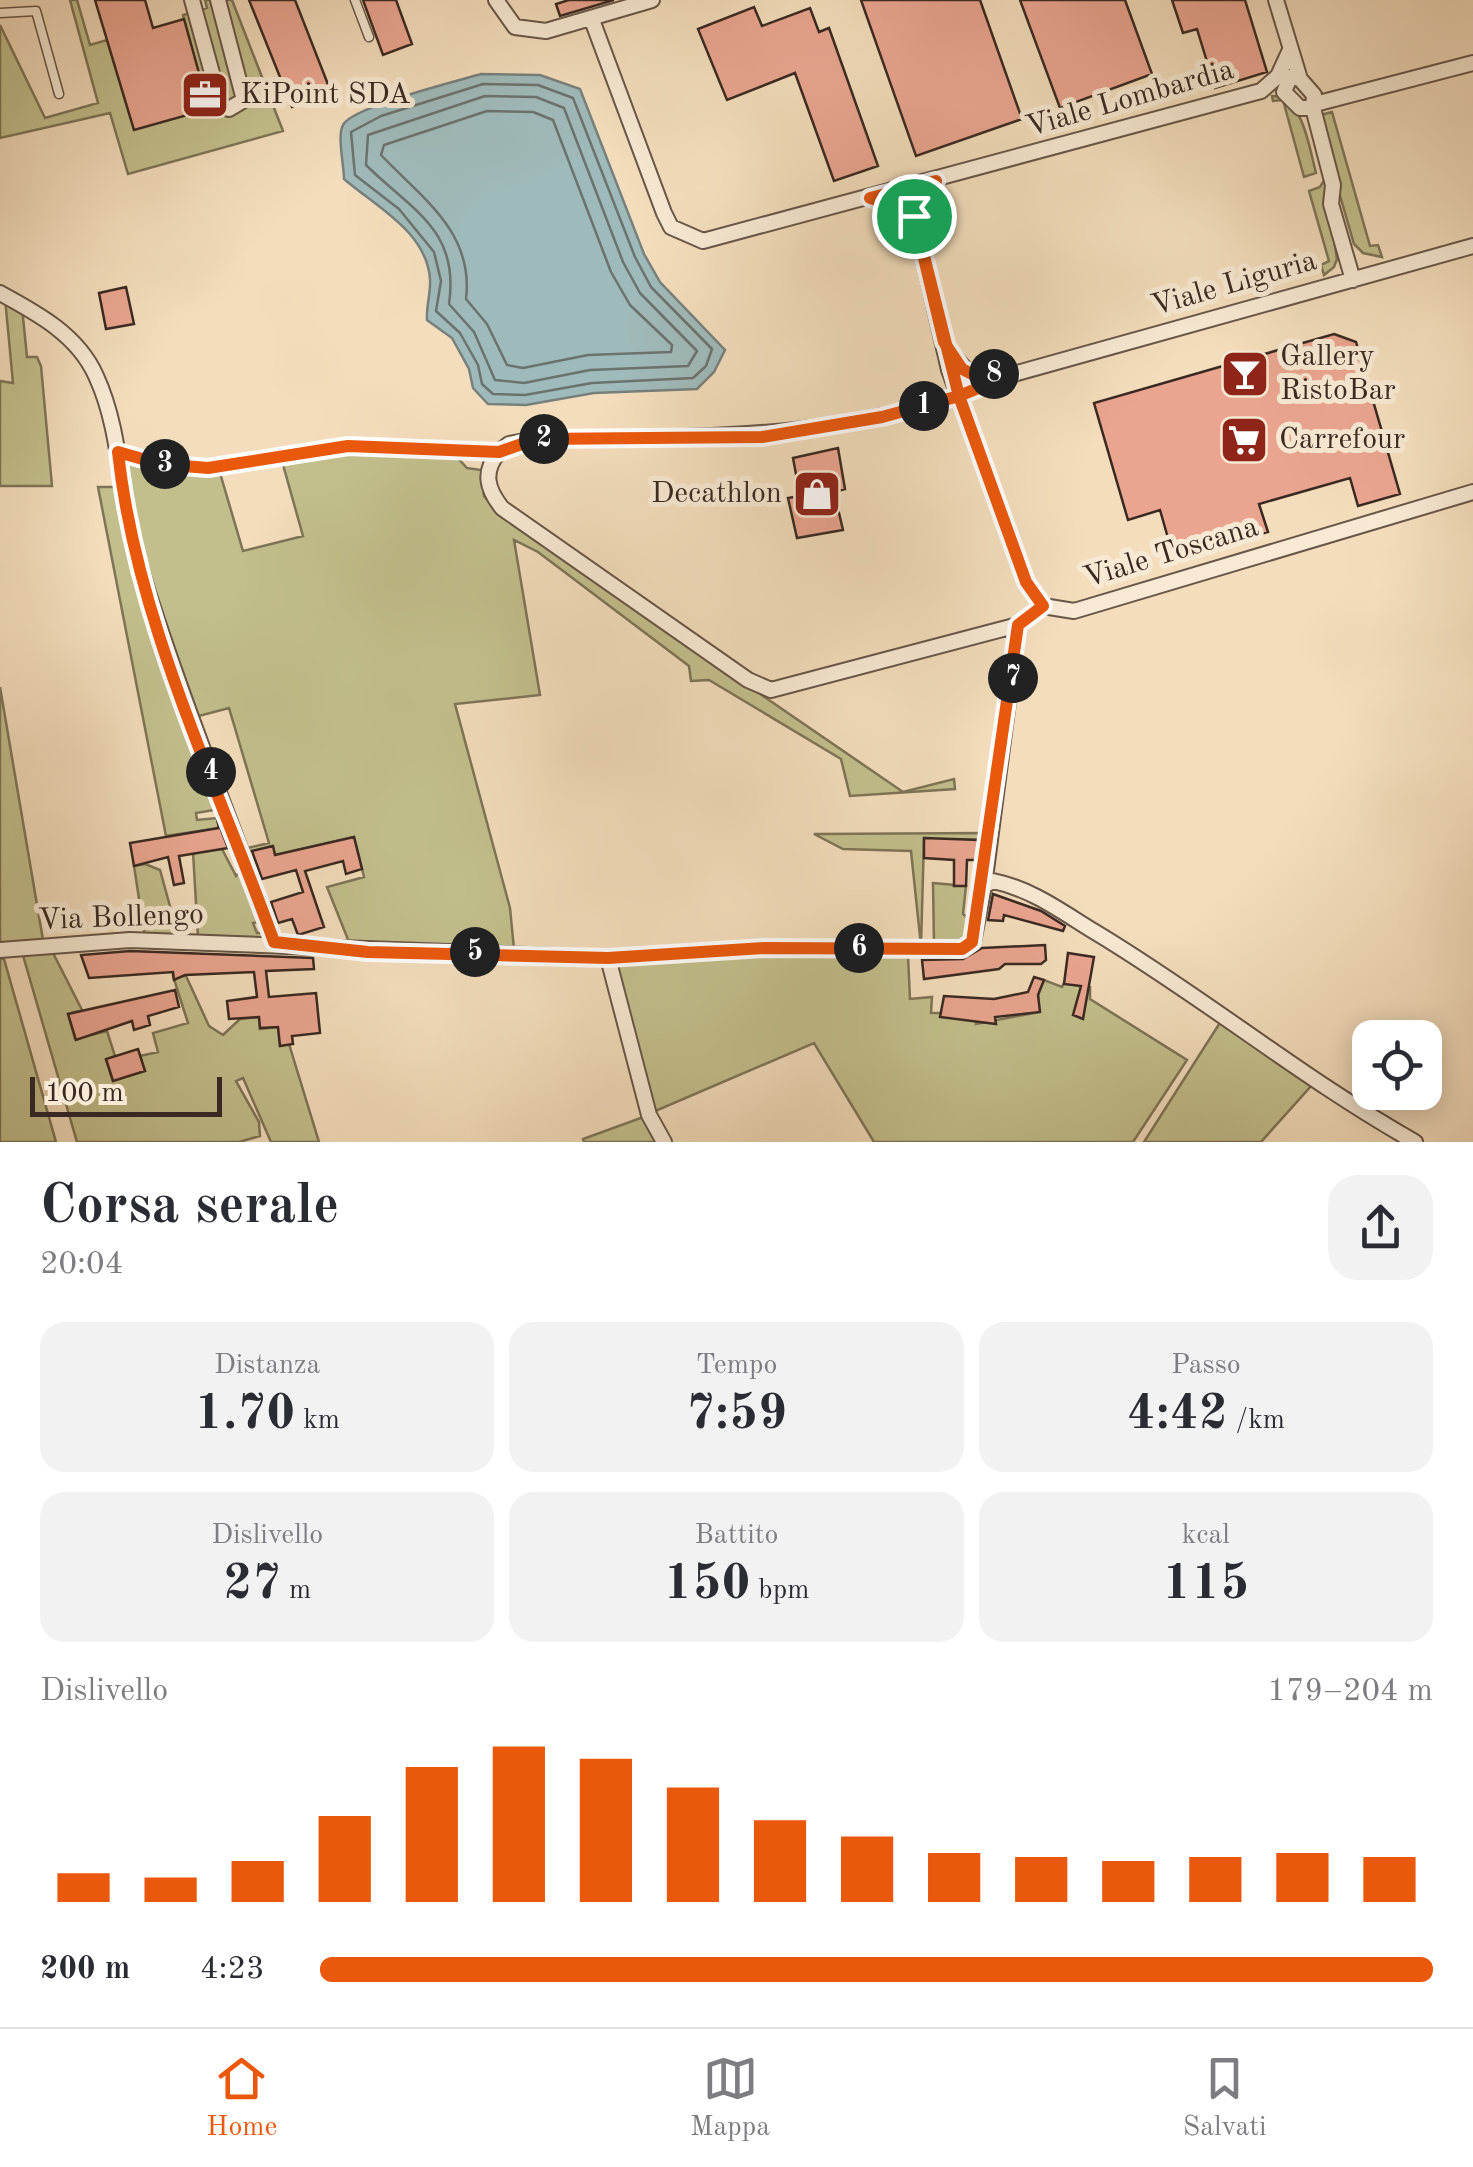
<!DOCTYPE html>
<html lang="it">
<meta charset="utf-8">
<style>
body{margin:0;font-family:"Old Standard TT",serif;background:#f2f2f3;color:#2b2b33;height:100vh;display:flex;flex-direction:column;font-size:38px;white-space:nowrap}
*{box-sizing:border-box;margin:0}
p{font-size:32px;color:#7c7c81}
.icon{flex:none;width:55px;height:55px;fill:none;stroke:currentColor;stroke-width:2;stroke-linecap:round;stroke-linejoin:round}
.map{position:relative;height:1142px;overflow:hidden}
.details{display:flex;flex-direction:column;background:#fff;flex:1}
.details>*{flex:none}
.buttons{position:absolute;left:1352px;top:1020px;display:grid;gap:20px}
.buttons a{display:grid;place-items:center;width:90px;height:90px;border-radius:20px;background:#fff;box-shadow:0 5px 25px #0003;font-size:50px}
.scale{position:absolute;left:30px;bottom:25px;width:192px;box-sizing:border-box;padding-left:10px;border:5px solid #3a2922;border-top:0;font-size:28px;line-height:35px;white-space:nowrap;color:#3a2922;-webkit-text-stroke:8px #f7e9d3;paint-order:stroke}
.pin{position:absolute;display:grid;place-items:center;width:85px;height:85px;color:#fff;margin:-42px;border:5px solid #fff;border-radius:50%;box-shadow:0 2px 10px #0007}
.km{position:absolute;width:50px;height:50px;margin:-25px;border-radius:50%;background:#222;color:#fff;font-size:28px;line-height:50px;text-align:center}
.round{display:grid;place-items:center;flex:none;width:105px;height:105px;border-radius:30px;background:#f2f2f3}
.head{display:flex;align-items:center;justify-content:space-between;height:170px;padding:0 40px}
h1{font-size:55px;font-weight:700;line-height:75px}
.figures{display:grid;grid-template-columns:repeat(3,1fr);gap:15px;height:170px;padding:10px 40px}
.figures div{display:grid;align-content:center;border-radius:25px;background:#f2f2f3;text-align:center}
.figures b{font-size:50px;font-weight:700}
.figures small{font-size:28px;font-weight:400}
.figures p{font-size:28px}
.chart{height:280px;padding:20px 40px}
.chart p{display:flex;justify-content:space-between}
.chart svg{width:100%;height:180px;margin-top:10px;stroke:#ea580c;stroke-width:6}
ul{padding:0 40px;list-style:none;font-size:32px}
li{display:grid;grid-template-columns:160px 120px 1fr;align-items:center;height:75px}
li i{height:25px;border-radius:12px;background:#ea580c}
.dock{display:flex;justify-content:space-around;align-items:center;height:140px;border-top:2px solid #e1e1e2;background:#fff;font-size:28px;color:#7c7c81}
.dock a{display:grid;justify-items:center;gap:5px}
.dock .current{color:#ea580c}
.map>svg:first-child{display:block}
</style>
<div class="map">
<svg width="1473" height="1142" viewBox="0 0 1473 1142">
<rect width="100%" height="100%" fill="#f3ddbc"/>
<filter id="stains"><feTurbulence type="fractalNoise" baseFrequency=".002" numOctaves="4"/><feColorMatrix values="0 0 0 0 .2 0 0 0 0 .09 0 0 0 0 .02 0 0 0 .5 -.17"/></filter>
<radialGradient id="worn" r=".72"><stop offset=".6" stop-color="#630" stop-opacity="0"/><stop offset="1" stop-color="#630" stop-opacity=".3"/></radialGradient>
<path fill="#c2bf8c" stroke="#7e7457" stroke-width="2.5" d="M70 0H77L90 45 107 40 134 129 208 109 183 15 207 8 205 0H232L283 131 128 174 110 113 0 138V25L45 118 98 103Z
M1272 96C1304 98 1309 148 1316 173L1304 177 1283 100 1273 101Z
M1332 112 1370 246 1378 245 1382 257 1363 253 1354 244 1317 116Z
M1325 179 1337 259 1334 267 1324 275 1321 265 1329 261 1309 191 1320 187Z
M5 298 22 307 27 357H37L41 366 52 486H0V381L13 383Z
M342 452 453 453 467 468 481 470 484 496 501 516 903 792 954 779 955 789 850 796 841 759 709 680 691 681 689 666 538 552 514 540 540 695 455 704 510 908 514 949 351 947 327 887 364 877 354 837 275 855 272 846 245 853 243 849 269 843 229 708 195 717 135 540 125 460 175 472 220 473 243 551 303 536 282 461Z
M98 487H118L220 809 196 813 197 820 217 818 219 828 166 836Z
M0 687 43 940 0 945Z
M986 833V845L982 840 924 839 921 946 911 851 843 849 814 834Z
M222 849 236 876 242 869 263 921 253 923 257 933H264L261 938 198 937 193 852Z
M145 864 160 870 179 939 145 938 134 866Z
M933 883 966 886 963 914 970 920 968 934 960 946 934 943Z
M52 951 82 1010 68 1014 75 1039 107 1031 115 1056 106 1060 113 1081 145 1071 140 1056 158 1052 153 1033 188 1023 173 976H186L209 1026 223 1035 240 1019 259 1017 260 1029 278 1027 280 1045 289 1044 319 1142H271L243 1078 236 1081 259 1122 260 1136 239 1142H77L22 952Z
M715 954 908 956 910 999 932 997 931 1013H977L976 1024 1039 1012 1038 992 1044 980 1062 987 1064 983 1090 987V999L1187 1060 1133 1142H874L814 1043 653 1112 616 963Z
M0 959H4L56 1142H0Z
M1221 1021 1312 1085 1261 1142H1144Z
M646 1116 661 1142H584L583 1139Z"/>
<path fill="#9fbaba" stroke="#77807d" stroke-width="2.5" d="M481 74 540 75 580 89 644 254 660 282 725 350 714 372 697 389 594 393 526 405 488 404 473 388 469 369 452 338 427 320C426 306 431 293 430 279 427 232 375 206 344 179 344 165 337 136 343 125 352 107 457 81 481 74Z"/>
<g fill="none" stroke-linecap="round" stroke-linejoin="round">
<path stroke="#6c726e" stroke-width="2.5" d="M483 84 538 85 573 98 635 257 651 287 712 349 706 366 693 378 592 383 525 395 493 394 482 384 478 365 460 333 436 311 441 281 434 252 399 209 355 175 351 132 381 116Z
M485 96 536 97 564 108 623 262 640 293 697 351 688 366 590 370 524 383 495 380 474 332 449 304C460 229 411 210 366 165L368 135Z
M487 111 533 112 553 120 611 272 630 305 672 345 671 352 588 355 523 368 507 365 487 324 466 299C474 232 422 198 381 155L384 145Z"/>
</g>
<path fill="#eaa590" stroke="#3a2922" stroke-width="2.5" d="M95 0H145L153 28 184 19 209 109 134 130Z
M249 0H295L331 92 292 107Z
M363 0H396L412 44 383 55Z
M569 0H614L560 16 556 4Z
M861 0H980L1022 119 916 156Z
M1020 0H1125L1152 74 1060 108Z
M1172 0H1245L1267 72 1215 88 1197 29 1183 33Z
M754 7 762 26 810 8 819 32 829 28 878 166 834 181 795 73 727 100 698 29Z
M126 287 134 324 106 329 99 293Z
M1334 334 1356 342 1400 494 1358 506 1350 478 1259 504 1268 532 1174 559 1160 510 1128 520 1094 403Z
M838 448 845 489 834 492 843 530 797 538 788 498 800 496 793 458Z
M217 819 228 848 179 856 184 883 174 885 168 857 134 866 130 843 219 828Z
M354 837 362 869 346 874 343 861 305 871 324 927 298 935 292 919 278 923 271 902 303 892 296 870 262 879 252 851 273 846 275 855Z
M924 838 979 840 977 860H967L966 886H954V860L924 858Z
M993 894 1041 911 1065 926 1063 931 1004 915 1003 921 988 920Z
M1045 945 1046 960 1041 964H1005L999 969 924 979 922 960 963 959 982 948Z
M130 951 313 958 314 969 266 971 269 997 316 993 320 1033 292 1036 293 1044 280 1046 278 1027 260 1028 259 1017 229 1019 227 1001 257 997 254 972 185 975 174 980 173 972 89 978 81 955Z
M1068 953 1094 957 1083 1019 1073 1015 1081 986 1064 984Z
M1034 977 1044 980 1038 995 1040 1012 995 1017 996 1024 940 1017 944 996 994 999 1028 992Z
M175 990 179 1007 148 1016 150 1025 134 1030 132 1021 76 1040 68 1014Z
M138 1049 145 1071 113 1081 106 1059Z"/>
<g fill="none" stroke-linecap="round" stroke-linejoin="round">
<g stroke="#685648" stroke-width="11">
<path id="service" d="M355 0 369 37
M0 13 36 11 59 94"/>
</g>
<g stroke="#685648" stroke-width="18">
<path id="minor" d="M192 0 221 106 229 109 244 100 218 0
M496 0 515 27 546 31 652 0
M1276 0 1300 79
M592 20 664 213 671 227 703 241 1261 91 1278 76 1290 50
M1290 77 1300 79 1314 95 1313 108H1300L1284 92Z
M1315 104 1473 63
M1313 108 1333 185 1331 204 1353 280
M937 181 917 198 914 217 949 370 1026 582 1043 606 1074 611 1473 492
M875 199 903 207 914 217
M0 293C37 313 78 335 96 376 122 432 119 496 136 554 176 686 228 813 274 942
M949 351 970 374H1001
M118 452 160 464 209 468 348 446 499 452 509 444 536 439C697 437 859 443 1010 375L1473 246
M499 452C482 472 487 489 502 508L748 680 771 690 1018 625 1043 606
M984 886 1018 625
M0 950 130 940 608 958 764 948 962 949 973 942 984 886 993 881C1032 889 1062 912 1095 932 1205 998 1303 1079 1415 1142
M608 958 649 1115 664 1142"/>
</g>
<use href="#service" stroke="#f7e9d3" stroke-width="8"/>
<use href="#minor" stroke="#f7e9d3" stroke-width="14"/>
</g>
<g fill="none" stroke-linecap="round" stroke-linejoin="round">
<g stroke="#fff" stroke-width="20">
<path id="route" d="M914 216 903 207 870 198 936 181 917 198 914 216 959 396 882 417 762 437 536 439 499 452 348 446 208 468 160 464 118 452C136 621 217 783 274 942L368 952 608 958 764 948 962 949 972 942 1018 625 1043 606 1026 582 959 396 1010 375 976 376 962 369 944 342 914 216"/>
</g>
<use href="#route" stroke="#ea580c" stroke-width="12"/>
</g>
<defs>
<g id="office-square" transform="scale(2.5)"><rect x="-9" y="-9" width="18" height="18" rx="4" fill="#8f2418" stroke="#f7e9d3"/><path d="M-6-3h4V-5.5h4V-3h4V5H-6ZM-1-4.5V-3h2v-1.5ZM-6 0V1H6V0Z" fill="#fff"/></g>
<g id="bar-square" transform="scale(2.5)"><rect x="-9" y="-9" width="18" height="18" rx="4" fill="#8f2418" stroke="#f7e9d3"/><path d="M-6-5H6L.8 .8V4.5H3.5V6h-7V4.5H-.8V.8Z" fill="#fff"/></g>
<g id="supermarket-square" transform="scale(2.5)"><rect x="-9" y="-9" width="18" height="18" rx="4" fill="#8f2418" stroke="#f7e9d3"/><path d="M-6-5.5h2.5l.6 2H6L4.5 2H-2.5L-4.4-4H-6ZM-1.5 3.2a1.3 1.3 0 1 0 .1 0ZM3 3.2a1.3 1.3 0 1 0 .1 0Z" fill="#fff"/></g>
<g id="shop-square" transform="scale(2.5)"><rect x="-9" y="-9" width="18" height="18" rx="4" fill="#8f2418" stroke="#f7e9d3"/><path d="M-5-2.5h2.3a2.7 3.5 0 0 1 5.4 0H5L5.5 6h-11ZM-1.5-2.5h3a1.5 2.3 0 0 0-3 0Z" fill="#fff"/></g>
</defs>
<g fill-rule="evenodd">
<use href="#office-square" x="205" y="95"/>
<use href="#bar-square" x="1245" y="374"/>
<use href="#supermarket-square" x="1244" y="440"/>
<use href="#shop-square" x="817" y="494"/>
</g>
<g text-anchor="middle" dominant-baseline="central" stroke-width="10" stroke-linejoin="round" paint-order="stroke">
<g font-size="30" fill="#3a2922" stroke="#f7e9d3" text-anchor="start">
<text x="240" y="95">KiPoint SDA</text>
<text x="1280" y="357">Gallery<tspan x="1280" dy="34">RistoBar</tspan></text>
<text x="1279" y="440">Carrefour</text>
<text x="782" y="494" text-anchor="end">Decathlon</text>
</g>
<g font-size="30" fill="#3a2922" stroke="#f7e9d3">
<text transform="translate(1130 99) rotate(-16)">Viale Lombardia</text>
<text transform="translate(1234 284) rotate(-16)">Viale Liguria</text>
<text transform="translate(1171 553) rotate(-17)">Viale Toscana</text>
<text transform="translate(121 918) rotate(-2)">Via Bollengo</text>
</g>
</g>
<rect width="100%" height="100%" filter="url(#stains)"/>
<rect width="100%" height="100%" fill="url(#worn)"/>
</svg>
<div class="buttons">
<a><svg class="icon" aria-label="locate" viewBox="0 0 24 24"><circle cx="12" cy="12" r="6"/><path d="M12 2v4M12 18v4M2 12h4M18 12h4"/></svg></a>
</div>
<div class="scale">100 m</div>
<div class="pin" style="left:914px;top:216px;background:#1e9e55"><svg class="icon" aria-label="arrive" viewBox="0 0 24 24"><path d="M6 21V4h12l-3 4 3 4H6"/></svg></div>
<b class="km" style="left:924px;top:406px">1</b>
<b class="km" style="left:544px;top:439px">2</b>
<b class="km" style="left:165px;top:464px">3</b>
<b class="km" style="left:211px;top:772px">4</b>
<b class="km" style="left:475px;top:952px">5</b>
<b class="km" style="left:859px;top:948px">6</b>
<b class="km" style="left:1013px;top:678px">7</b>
<b class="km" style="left:994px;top:374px">8</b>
</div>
<section class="details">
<div class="head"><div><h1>Corsa serale</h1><p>20:04</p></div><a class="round"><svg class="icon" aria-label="share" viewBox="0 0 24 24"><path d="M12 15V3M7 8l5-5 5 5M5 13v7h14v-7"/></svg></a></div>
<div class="figures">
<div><p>Distanza</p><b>1.70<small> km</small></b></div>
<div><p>Tempo</p><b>7:59</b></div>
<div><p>Passo</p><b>4:42<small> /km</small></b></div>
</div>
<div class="figures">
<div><p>Dislivello</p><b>27<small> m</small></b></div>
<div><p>Battito</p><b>150<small> bpm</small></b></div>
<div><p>kcal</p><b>115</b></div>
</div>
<div class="chart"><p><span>Dislivello</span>179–204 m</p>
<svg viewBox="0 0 160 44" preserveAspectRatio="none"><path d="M5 44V37M15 44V38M25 44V34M35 44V23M45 44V11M55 44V6M65 44V9M75 44V16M85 44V24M95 44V28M105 44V32M115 44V33M125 44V34M135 44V33M145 44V32M155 44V33"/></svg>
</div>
<ul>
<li><b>200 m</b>4:23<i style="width:100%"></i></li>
</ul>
</section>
<nav class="dock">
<a class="current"><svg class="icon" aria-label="home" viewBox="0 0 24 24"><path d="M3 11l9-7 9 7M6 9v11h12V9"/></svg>Home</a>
<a><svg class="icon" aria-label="map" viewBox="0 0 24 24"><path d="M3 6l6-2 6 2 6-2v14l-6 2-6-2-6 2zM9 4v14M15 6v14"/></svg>Mappa</a>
<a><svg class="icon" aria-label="saved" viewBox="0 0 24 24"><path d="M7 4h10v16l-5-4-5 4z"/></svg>Salvati</a>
</nav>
